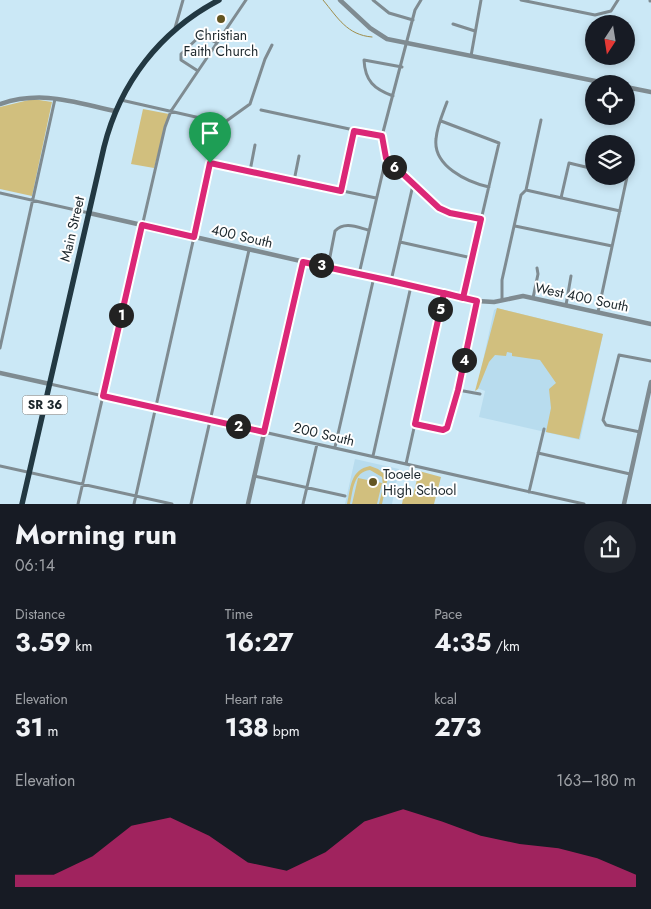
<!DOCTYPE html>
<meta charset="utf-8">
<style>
body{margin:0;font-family:Jost,sans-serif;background:#20242c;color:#f1f3f6;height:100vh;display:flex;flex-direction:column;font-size:19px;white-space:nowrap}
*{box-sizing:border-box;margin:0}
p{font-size:16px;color:#9ea1a6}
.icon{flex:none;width:28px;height:28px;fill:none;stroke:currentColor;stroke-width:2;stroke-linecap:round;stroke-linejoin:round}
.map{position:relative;height:504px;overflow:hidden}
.drawer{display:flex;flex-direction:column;background:#171b24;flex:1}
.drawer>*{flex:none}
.needle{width:32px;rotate:192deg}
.controls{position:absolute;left:585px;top:15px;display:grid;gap:10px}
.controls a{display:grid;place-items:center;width:50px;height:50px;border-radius:50%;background:#171b24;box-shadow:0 2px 8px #0003;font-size:25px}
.pin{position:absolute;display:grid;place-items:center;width:42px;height:42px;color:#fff;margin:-51px -21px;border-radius:50% 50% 50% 0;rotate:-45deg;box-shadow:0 0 5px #0007}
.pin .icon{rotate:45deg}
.km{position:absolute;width:25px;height:25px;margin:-12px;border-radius:50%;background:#222;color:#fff;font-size:14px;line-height:25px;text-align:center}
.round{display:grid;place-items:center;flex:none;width:52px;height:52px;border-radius:26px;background:#20242c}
.overview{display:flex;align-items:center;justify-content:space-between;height:85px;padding:0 15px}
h1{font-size:28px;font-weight:700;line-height:38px}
.figures{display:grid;grid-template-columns:repeat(3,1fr);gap:8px;height:85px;padding:5px 15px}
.figures div{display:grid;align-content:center}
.figures b{font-size:25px;font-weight:700}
.figures small{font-size:14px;font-weight:400}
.figures p{font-size:14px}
.chart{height:140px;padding:10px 15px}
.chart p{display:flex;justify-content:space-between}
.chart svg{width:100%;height:90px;margin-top:5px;fill:#db2777;opacity:.7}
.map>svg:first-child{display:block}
</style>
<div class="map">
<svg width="651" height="504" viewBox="0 0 651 504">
<rect width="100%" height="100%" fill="#cbe8f6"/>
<path fill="#b8dcee" d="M497 308 603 334 580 440 479 417 485 391 477 388 494 310Z
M355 459 399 469 392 504H345Z"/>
<path fill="#d1bf7e" d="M33 99 52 102 32 196 0 189V107Z
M143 109 169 114 154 168 131 164Z
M497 308 603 334 579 439 546 432 551 408 549 389 556 383 540 360 512 356V353L507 352 506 356 495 355 489 362 478 389 475 391Z
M370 466 378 469 388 477 382 504H379L383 487 382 477 370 470C353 472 353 491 350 504H347C351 487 350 470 370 466Z
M419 471 441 477 434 504H402L404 494 413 496Z
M358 478 382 483 377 504H352Z"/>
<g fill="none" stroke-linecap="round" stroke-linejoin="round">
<path stroke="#9f8d4c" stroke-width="1" d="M323 0C338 18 347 35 372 37"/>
<path stroke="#7f8b91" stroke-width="3" d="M373 0 389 13 413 20
M521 0 595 15 611 11 618 0
M650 1V0
M453 24 475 31
M175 28 183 0
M471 56 481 0
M198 71 181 60V54L201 35 217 43
M393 96C374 89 365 81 364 60L402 67
M121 100 209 120 217 124 218 130 134 504
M447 102C443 113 437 126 436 139 433 166 467 182 489 187
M261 110 382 136
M441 121 499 143 463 297
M218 127 250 104 265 59 272 45
M387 159 439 208 450 213 481 219
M210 163 376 198
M250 171 255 145
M294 181 299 156
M526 190 620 211
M341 191 354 131
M0 193 89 213
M561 198 569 163 594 169
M515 226 612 246
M400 242 472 258
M328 267 335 231C344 221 357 227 368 230
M359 274 386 158 382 136 415 10 421 0
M391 281 413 185
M533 298 538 274 537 268
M502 300V280L521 195 526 190 541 120
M566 305 571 276
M598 312 627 177 625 176
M0 348 55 99
M50 384 584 504
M458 390 480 394
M415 424 443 430 450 423 477 301
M640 432 606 425 603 420 619 355 651 361
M335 447 374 277
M538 453 630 474
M373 456 411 286
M406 464 444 293
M0 466 172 504
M254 476 345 496
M529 492 544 429
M78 504 165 127 171 111 246 0
M191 504 249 250
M303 504 317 444"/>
<path stroke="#7f8b91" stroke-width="4.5" d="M340 0 370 28 387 39 610 84
M626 87 651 92
M0 104C42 90 73 102 115 111
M89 213 477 301 494 302 523 296 651 324
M0 373 50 384
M248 504 303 261
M624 504 651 382"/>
<path stroke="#223842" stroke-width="5.5" d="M22 504 104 147C120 83 160 31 219 0"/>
</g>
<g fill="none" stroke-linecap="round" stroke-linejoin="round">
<g stroke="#fff" stroke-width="10">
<path id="route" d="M210 163 194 237 142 225 103 396 264 432 303 262C361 274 419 287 477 301L458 390 447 428 443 430 415 424 444 293 463 298 481 219 450 213 439 208 386 158 382 136 354 131 341 191 210 163"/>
</g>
<use href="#route" stroke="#db2777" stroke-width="6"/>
</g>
<g fill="#635522" stroke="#fff" stroke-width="2">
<circle cx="221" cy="19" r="5"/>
<circle cx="373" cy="482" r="5"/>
</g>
<g text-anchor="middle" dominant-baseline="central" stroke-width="4" stroke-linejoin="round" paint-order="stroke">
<rect fill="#fff" stroke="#60686b" stroke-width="1" x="22.5" y="395.5" width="45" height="19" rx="4"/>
<g font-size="12" font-weight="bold" fill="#1c272c">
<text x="45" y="405">SR 36</text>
</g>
<g font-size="14" fill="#1c272c" stroke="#fff">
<text x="221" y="35">Christian<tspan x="221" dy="16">Faith Church</tspan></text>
<text x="383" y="474" text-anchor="start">Tooele<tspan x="383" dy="16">High School</tspan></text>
</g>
<g font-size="14" fill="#1c272c" stroke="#fff">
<text transform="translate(72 229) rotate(-77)">Main Street</text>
<text transform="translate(242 236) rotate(13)">400 South</text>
<text transform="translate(582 297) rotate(12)">West 400 South</text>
<text transform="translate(324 434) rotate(13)">200 South</text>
</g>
</g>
</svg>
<div class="controls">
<a><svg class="needle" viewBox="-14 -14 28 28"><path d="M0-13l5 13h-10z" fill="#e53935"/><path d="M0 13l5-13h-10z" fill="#9ea1a6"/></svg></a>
<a><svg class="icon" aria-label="locate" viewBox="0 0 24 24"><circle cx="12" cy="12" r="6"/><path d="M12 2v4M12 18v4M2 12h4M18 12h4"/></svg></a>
<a><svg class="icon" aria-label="layers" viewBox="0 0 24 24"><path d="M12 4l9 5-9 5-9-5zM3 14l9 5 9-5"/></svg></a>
</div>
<div class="pin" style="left:210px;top:163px;background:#1e9e55"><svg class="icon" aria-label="arrive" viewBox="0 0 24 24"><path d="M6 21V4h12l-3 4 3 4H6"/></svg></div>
<b class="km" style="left:121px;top:315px">1</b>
<b class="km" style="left:238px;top:426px">2</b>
<b class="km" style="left:321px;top:265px">3</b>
<b class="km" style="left:464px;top:360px">4</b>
<b class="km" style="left:440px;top:309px">5</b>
<b class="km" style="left:394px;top:167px">6</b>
</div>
<section class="drawer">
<div class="overview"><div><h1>Morning run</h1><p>06:14</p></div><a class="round"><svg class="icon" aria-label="share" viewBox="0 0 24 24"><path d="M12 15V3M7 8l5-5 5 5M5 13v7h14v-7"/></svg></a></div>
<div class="figures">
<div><p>Distance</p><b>3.59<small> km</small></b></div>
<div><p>Time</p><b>16:27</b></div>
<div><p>Pace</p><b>4:35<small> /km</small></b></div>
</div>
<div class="figures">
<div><p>Elevation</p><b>31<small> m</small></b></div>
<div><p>Heart rate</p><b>138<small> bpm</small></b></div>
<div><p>kcal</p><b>273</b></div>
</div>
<div class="chart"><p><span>Elevation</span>163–180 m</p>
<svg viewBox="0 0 160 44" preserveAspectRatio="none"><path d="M0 44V38L10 38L20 29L30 14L40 10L50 19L60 32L70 36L80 27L90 12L100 6L110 12L120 19L130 23L140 25L150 30L160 38V44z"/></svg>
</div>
</section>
